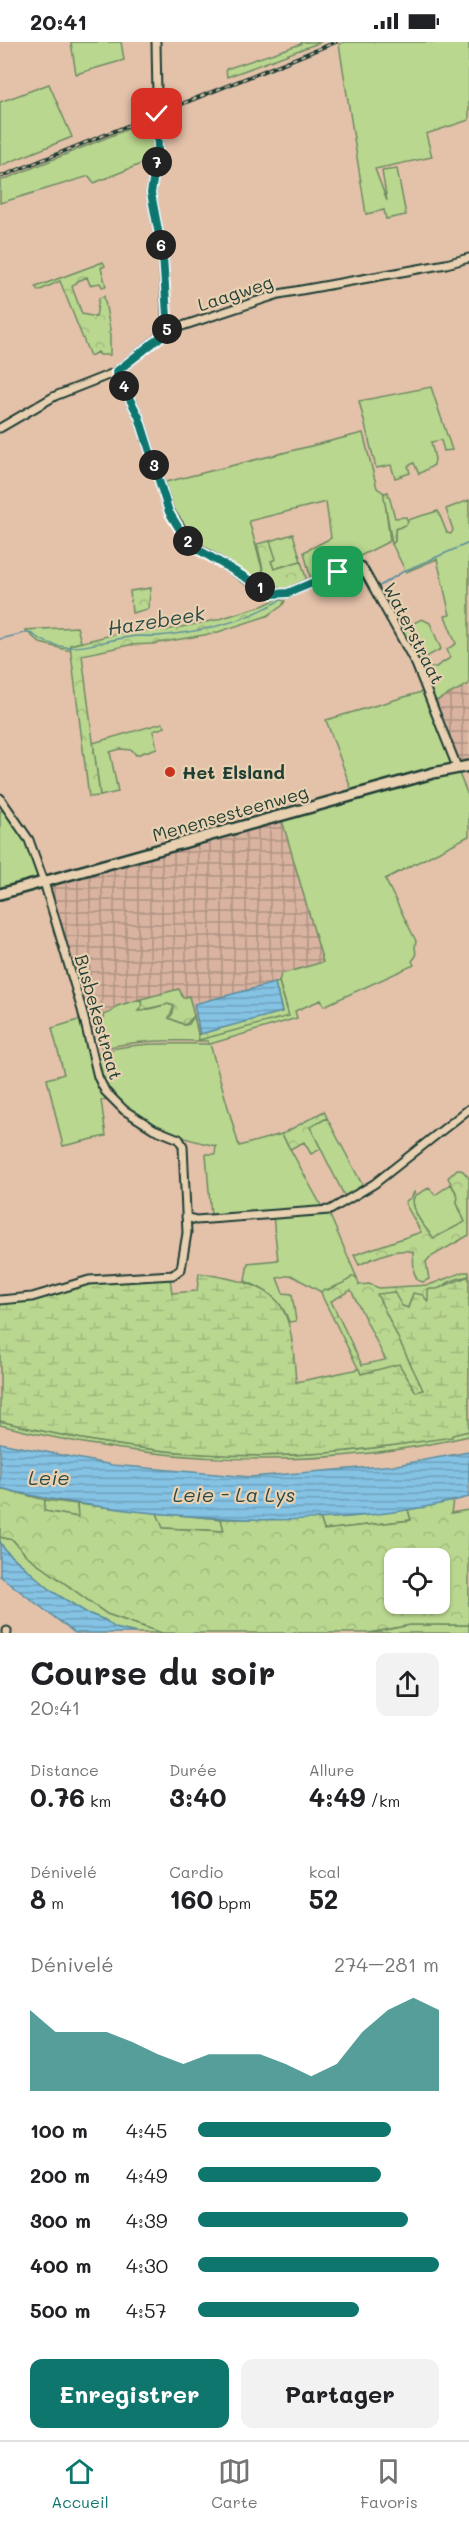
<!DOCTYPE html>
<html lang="fr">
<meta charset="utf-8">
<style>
body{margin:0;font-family:Mali,sans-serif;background:#f2f2f2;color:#202124;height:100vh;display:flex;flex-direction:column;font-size:22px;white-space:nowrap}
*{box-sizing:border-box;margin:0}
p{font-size:20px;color:#757577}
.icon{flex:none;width:33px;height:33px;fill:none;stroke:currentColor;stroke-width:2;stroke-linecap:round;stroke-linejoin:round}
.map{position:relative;height:1591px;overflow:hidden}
.sheet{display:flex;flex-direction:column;background:#fff;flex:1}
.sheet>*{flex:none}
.buttons{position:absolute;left:384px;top:1506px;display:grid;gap:12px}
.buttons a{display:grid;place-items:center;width:66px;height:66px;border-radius:12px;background:#fff;box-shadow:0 2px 4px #0004;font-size:30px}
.pin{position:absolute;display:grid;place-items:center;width:51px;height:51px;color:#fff;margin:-26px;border-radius:12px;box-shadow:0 3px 9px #0006}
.km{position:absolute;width:30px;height:30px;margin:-15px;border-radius:50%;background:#222;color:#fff;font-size:16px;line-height:30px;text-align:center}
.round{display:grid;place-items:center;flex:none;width:63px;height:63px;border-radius:12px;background:#f2f2f2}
.overview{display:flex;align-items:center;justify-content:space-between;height:102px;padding:0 30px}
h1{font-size:33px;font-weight:800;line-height:45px}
.metrics{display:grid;grid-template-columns:repeat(3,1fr);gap:9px;height:102px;padding:6px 30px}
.metrics div{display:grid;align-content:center}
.metrics b{font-size:26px;font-weight:800}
.metrics small{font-size:16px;font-weight:400}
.metrics p{font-size:16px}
.chart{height:168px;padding:12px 30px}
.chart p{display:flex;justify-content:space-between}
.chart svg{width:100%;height:108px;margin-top:6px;fill:#0f766e;opacity:.7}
.action{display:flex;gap:12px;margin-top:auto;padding:12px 30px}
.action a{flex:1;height:69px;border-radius:12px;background:#0f766e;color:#fff;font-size:24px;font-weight:800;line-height:69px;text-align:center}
.action a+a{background:#f2f2f2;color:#202124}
ul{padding:0 30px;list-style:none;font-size:20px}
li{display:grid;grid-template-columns:96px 72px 1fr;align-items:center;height:45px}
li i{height:15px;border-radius:8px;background:#0f766e}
.status{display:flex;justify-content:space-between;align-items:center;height:42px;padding:0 30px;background:#fff;direction:ltr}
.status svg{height:16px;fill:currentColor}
.tabs{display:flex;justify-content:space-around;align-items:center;height:84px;border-top:2px solid #e0e0e0;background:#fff;font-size:16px;color:#757577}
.tabs a{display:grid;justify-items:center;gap:3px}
.tabs .selected{color:#0f766e}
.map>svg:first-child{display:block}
</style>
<div class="status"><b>20:41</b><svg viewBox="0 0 49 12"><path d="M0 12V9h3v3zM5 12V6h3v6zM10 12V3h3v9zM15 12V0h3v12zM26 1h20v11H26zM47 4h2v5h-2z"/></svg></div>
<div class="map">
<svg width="469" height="1591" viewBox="0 0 469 1591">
<defs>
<pattern id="industrial-grid" width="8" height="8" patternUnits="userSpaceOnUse" patternTransform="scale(1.5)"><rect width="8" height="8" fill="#d9b3a0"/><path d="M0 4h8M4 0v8" fill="none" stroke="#af9383"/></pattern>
<pattern id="forest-crowns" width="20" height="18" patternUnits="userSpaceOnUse" patternTransform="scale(1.5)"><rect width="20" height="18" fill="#bad78f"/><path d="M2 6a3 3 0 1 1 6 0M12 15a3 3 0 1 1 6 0" fill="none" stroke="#9fb97c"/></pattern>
<pattern id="wetland-marsh" width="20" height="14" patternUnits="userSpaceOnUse" patternTransform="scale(1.5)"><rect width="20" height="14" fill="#bad78f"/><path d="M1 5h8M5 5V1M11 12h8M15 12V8" fill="none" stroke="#9fb97c"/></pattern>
<pattern id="water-rules" width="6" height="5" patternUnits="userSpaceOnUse" patternTransform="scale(1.5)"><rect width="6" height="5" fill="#85c3e5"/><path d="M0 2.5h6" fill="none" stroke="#6ca0ba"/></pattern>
</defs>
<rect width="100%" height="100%" fill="#e4c2aa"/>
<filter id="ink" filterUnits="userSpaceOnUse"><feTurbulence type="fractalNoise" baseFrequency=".0167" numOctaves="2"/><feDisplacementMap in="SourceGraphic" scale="12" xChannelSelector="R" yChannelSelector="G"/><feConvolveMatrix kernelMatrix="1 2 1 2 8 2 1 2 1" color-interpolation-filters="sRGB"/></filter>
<g filter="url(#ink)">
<path fill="url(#industrial-grid)" d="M469 642V721H458L434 660Z
M282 778 323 921 281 932 279 940 194 962 200 992 198 993 189 954 103 973 100 968 84 969 47 843Z"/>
<path fill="#bad78f" stroke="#6c8a62" stroke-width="1.5" d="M71 0H121L124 18 76 32Z
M301 0H321L227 35 226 27 301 2Z
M345 0H469V78L426 92 432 115 375 127 387 159 382 129 397 127 406 173 386 177 384 168 366 172 339 2Z
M49 42 72 95 0 124V60Z
M155 76 156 116 94 141 89 134 0 161V139Z
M431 345 452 408 444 409 441 398 431 400 435 417 434 423 419 432 414 421 408 424 410 431 395 436 391 423 376 426 359 359Z
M363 391 377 446 384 451 390 499 314 537 310 534 304 510 331 496 326 460 249 479 268 548 197 505 172 470 162 441Z
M469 458V642L434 660 420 627 436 625 450 616 447 607 456 602 445 574 450 573 437 517 406 530 392 502 395 499V487L405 483 407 478 438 469 447 491 451 492 453 488 446 467Z
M293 492 301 519 274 527 271 519 275 517 270 499Z
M422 577 430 581 441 607 417 620 399 588Z
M77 585 81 600 70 603 71 609 40 601 25 588Z
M425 649 451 719 450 722 352 749 326 678Z
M162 681 165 685 153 689 157 706 136 713 132 708 120 707 110 710 118 750 100 754 93 701Z
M458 729 469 756V794L385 837 416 899 415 904 416 914 412 919 414 923 324 964 321 958 295 969 297 976 210 1002 239 1104 282 1092 323 1167 211 1174 206 1112H215L216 1104C181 1097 155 1086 127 1066 118 1060 108 1053 103 1043 99 1034 98 1022 95 1012 132 999 170 1002 209 1002L207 999C172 999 136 997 102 1007L96 983 104 978 103 973 111 970 117 964 141 957 142 969 168 962 174 964 169 976 185 983 189 982 194 974 199 997 287 966 279 940 281 932 323 920 282 778Z
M0 769H5C16 784 42 819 37 838L0 847Z
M82 977 109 1057 101 1058 106 1094 63 1104 47 1037 64 1032 52 986Z
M327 1076 364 1146 346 1157 310 1085Z
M451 1142 458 1154 457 1161 465 1180 434 1197C425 1186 413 1173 413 1157L416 1153 429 1146 435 1153Z
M329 1171 357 1236 353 1234 347 1240 321 1250 291 1233 277 1236 283 1251 292 1252 296 1279 289 1280C282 1257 266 1248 245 1239L248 1221 278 1218 273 1174Z
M0 1379C106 1406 216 1420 325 1411 374 1408 421 1399 469 1389V1394C314 1430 153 1422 0 1383Z
M45 1458 77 1462 78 1475 43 1469Z
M408 1467 411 1478 324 1488 320 1476 356 1474Z
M157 1471 221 1477 225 1489 162 1486Z
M0 1495 13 1498 26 1513 107 1572 162 1591H136L115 1586 105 1578 87 1571 53 1550 5 1508 0 1500Z
M410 1583H469V1591H369Z"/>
<path fill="url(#forest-crowns)" stroke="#6c8a62" stroke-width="1.5" fill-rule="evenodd" d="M103 220 105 224 101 226 106 244 102 245 100 241 90 243 87 235 78 239 72 245 82 272 96 275 99 256 104 254 110 287V313H100L98 310 90 314 60 239 38 249 36 245Z
M388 450 395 476 406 475 408 480 406 483 395 487V499L392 502 384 455V451Z
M270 499 276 517 271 519 274 527 301 519 307 540 283 551 268 548 257 502Z
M151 546 148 567 132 571 130 549Z
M277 557 285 559 282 564 267 574 215 591 153 602 129 603 82 613 100 754 89 755 70 603 132 588H166L216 578 262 564Z
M279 940 289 974 199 998 198 993 200 992 282 969 275 941Z
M179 947 183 956 189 954 194 974 185 983 169 976 173 971 174 964 168 962 138 969 142 963 141 957Z
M324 1069 327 1076 310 1085 321 1107 311 1112 304 1100 290 1107 282 1092Z
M457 1127 463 1129 469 1136V1193L429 1216 426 1220 429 1237 423 1240 417 1238 414 1230 413 1210C398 1205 372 1216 359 1223L354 1213 421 1190 406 1163V1159L412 1155 414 1150 416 1153 413 1157C413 1173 425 1186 434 1196L465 1180 457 1161 458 1154 448 1136Z
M463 1230H469V1234C450 1237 438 1245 428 1260L412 1257 408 1266 402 1264 423 1348 416 1350 361 1332 323 1256 321 1250 324 1247 328 1248C337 1243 347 1241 353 1234L357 1236 359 1243 369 1242 379 1246 429 1243ZM351 1248 385 1317V1318L362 1323 331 1259Z
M0 1446 45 1458 44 1469 78 1475 77 1462 157 1471 163 1486 224 1489 221 1477 320 1476 324 1488 411 1478 408 1467 453 1459 451 1471 469 1468V1583H410L369 1591H162L107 1572 26 1513 13 1498 0 1495ZM394 1516H440V1562H394Z"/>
<path fill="url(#wetland-marsh)" stroke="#6c8a62" stroke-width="1.5" d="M199 1231C284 1245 290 1255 296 1340L359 1327 361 1332 399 1322 416 1350 423 1348 377 1252 394 1250 402 1264 408 1266 413 1251 423 1253 428 1260V1247H437L469 1234V1389L452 1393V1395C410 1401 368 1408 325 1411 215 1420 106 1406 0 1379V1259L88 1240 170 1236 172 1251 197 1249Z"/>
<path fill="url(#water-rules)" stroke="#5c8d9e" stroke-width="1.5" d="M275 941 282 970 200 992 194 962Z
M0 1401 112 1423 250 1435 397 1423 469 1410V1455C360 1484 245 1481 134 1469 88 1463 45 1458 0 1446Z
M0 1500 5 1508 53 1550 87 1571 105 1578 115 1586 136 1591H75L0 1534Z"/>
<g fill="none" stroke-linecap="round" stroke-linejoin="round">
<path stroke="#5c8d9e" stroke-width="1.5" d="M315 543 355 527 361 531 371 549
M378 545 404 529 469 501
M0 597 29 590C67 618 90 600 130 595 139 593 149 595 158 594 201 590 249 579 285 555"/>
<g stroke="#1f3d34" stroke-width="11">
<path id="street" d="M156 0 158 108 151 151 163 214 167 289
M116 330 139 375 169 469 192 502 260 546 276 552 288 551 349 524 359 523 362 525 416 622 457 725
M0 386 55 354 116 330 167 289 279 252 446 222 469 216
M0 756 29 798 44 840 82 968 98 1035 105 1049 124 1068 154 1087 179 1097 183 1104 187 1191 181 1227 173 1233 89 1238 32 1255 0 1258
M186 1175 196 1178 330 1168 374 1142 469 1067
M7 1591V1589"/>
</g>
<g stroke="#1f3d34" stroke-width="14">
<path id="secondary" d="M0 852 433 731 469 724"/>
</g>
<use href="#street" stroke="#e8d0b1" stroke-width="7"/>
<use href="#secondary" stroke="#e8d0b1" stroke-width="9"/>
<g stroke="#1f3d34" stroke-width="4">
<path id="rail" d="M0 135 336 0"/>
</g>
<use href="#rail" stroke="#e8d0b1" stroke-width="1.5" stroke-dasharray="4.5" stroke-linecap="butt"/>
</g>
</g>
<g fill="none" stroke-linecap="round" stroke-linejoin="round" filter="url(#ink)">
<g stroke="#fff" stroke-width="12">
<path id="route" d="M157 72 158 108 151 151 163 214 168 289 116 330 139 375 169 470 185 496 199 508 273 552 288 551 338 530"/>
</g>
<use href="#route" stroke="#0f766e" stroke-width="8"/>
</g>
<circle fill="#c8321e" stroke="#e8d0b1" stroke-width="2" cx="170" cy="730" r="6"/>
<g text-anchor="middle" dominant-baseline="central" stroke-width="4.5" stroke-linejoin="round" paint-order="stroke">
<g font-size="18" fill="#1f3d34" stroke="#e8d0b1">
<text transform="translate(235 251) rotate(-18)">Laagweg</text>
<text transform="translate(414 591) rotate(63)">Waterstraat</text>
<text transform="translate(230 771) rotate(-16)">Menensesteenweg</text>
<text transform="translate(99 975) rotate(74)">Busbekestraat</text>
</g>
<g font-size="18" font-weight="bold" fill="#1f3d34" stroke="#e8d0b1" text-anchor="start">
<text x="182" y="730">Het Elsland</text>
</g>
<g font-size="20" font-style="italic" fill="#294a46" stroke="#e8d0b1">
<text transform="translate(156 578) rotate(-9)">Hazebeek</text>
<text x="49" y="1435">Leie</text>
<text x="234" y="1452">Leie - La Lys</text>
</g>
</g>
</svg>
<div class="buttons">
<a><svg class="icon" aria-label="locate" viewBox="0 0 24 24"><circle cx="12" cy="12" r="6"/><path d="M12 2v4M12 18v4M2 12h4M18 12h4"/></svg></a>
</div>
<div class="pin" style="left:338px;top:530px;background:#1e9e55"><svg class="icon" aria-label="arrive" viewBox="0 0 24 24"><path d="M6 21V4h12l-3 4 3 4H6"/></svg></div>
<div class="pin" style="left:157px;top:72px;background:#d93025"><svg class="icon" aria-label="check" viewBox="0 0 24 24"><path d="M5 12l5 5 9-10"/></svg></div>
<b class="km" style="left:260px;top:545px">1</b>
<b class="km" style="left:188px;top:499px">2</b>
<b class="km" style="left:154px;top:423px">3</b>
<b class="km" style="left:124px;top:344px">4</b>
<b class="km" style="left:167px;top:287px">5</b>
<b class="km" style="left:161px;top:203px">6</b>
<b class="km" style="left:157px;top:120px">7</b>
</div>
<section class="sheet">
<div class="overview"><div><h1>Course du soir</h1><p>20:41</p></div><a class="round"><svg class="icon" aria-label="share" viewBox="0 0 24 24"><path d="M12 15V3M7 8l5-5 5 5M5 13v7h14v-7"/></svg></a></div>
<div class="metrics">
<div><p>Distance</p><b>0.76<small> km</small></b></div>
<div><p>Durée</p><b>3:40</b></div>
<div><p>Allure</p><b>4:49<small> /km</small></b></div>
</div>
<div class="metrics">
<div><p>Dénivelé</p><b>8<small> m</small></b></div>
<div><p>Cardio</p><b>160<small> bpm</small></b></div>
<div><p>kcal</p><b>52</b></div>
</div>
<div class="chart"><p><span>Dénivelé</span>274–281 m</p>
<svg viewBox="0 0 160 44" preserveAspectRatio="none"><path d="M0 44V11L10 20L20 20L30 20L40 24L50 29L60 33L70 29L80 29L90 29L100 33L110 38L120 33L130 20L140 11L150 6L160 11V44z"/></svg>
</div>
<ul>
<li><b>100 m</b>4:45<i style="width:80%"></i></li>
<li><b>200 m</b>4:49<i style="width:76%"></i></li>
<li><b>300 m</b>4:39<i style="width:87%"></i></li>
<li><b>400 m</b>4:30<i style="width:100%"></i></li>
<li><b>500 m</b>4:57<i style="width:67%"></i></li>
</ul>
<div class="action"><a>Enregistrer</a><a>Partager</a></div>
</section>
<nav class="tabs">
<a class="selected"><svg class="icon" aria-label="home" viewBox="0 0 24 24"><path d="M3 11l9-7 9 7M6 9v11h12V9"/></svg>Accueil</a>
<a><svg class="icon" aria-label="map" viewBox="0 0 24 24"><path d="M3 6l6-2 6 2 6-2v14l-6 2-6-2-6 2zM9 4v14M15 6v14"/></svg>Carte</a>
<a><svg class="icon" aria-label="saved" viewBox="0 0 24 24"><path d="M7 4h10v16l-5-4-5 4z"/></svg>Favoris</a>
</nav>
